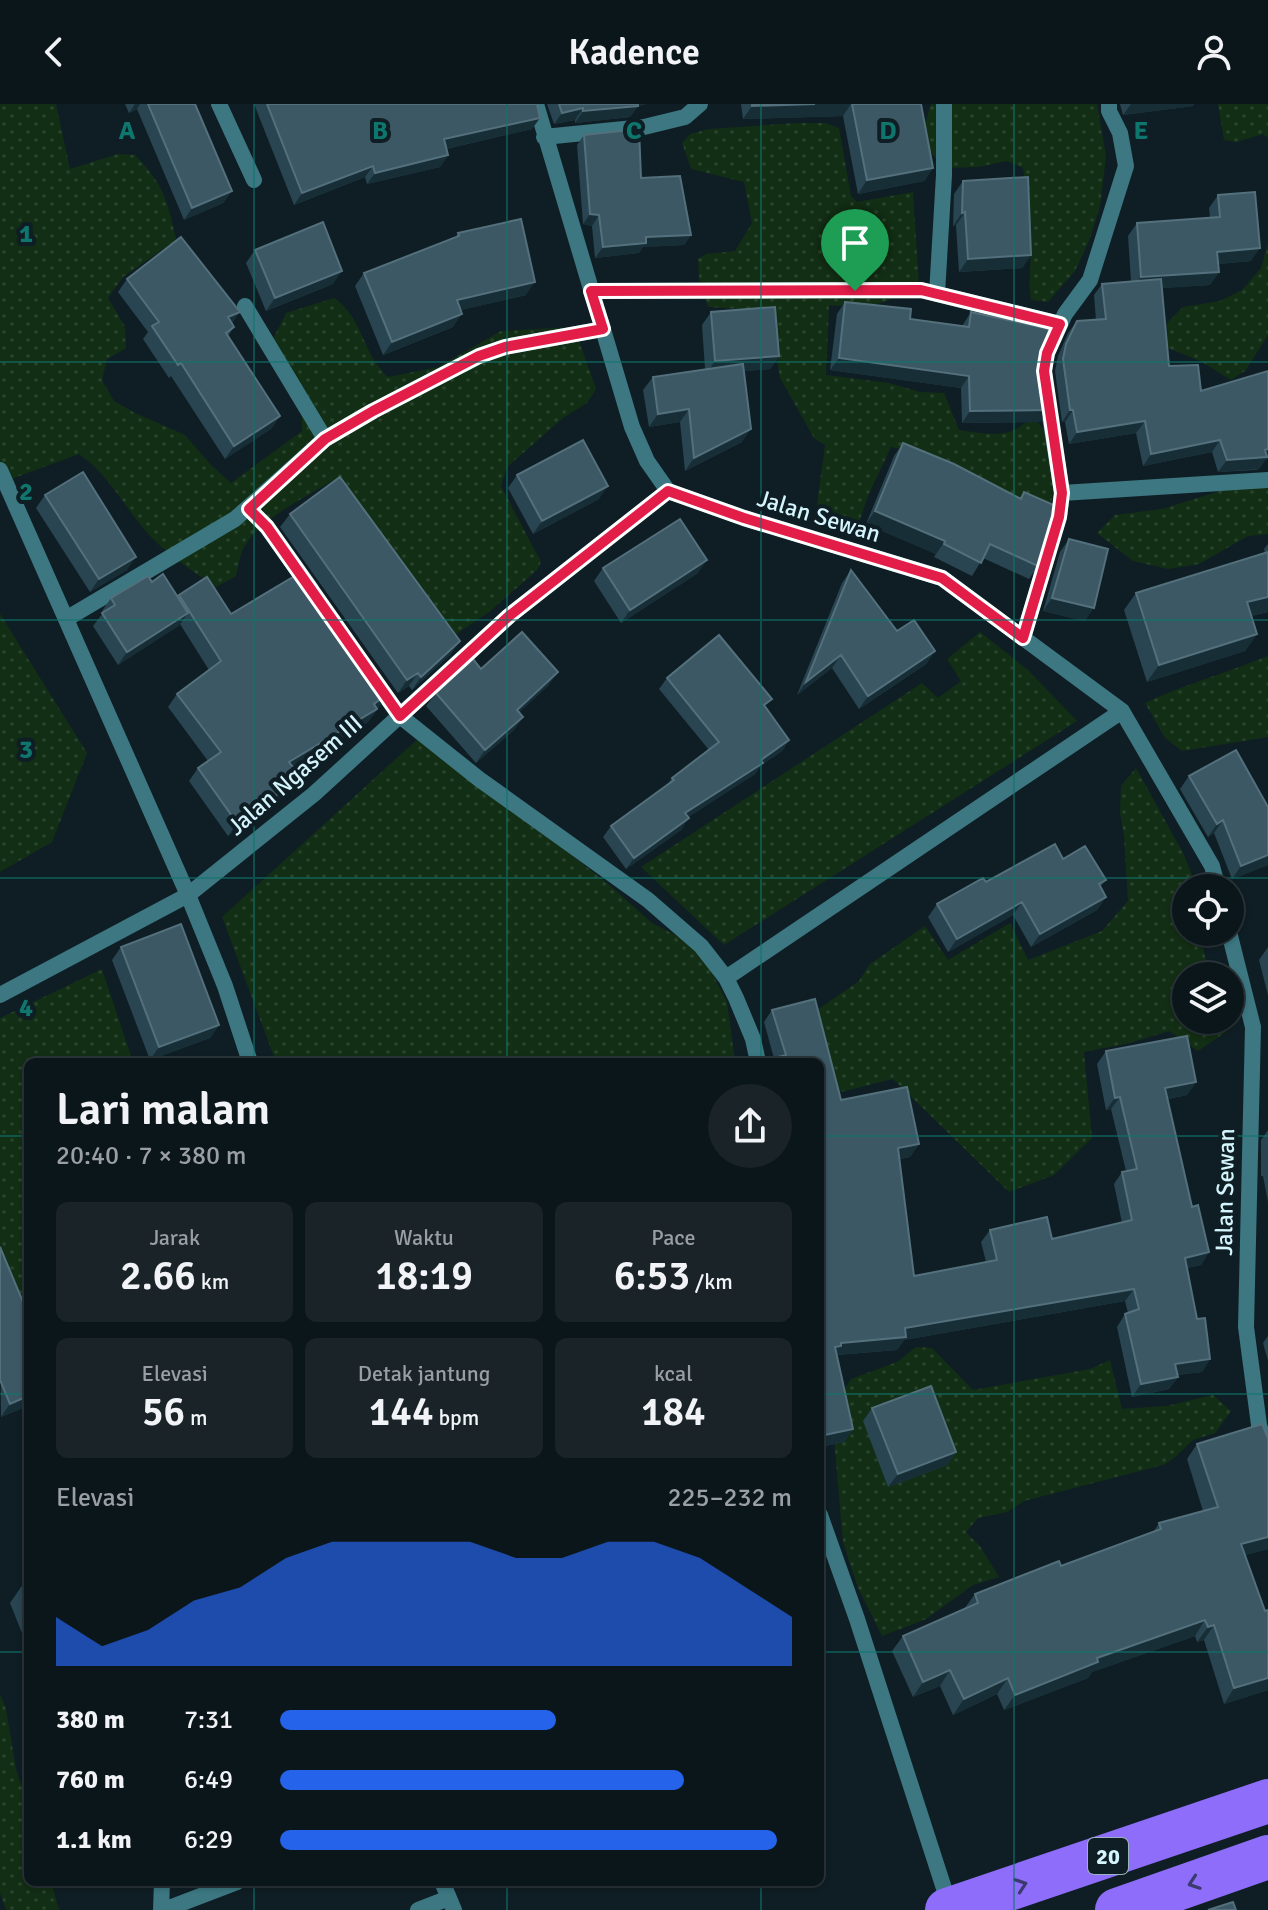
<!DOCTYPE html>
<html lang="id">
<meta charset="utf-8">
<style>
body{margin:0;font-family:Signika,sans-serif;background:#192328;color:#f1f3f6;height:100vh;display:flex;flex-direction:column;font-size:30px;white-space:nowrap}
*{box-sizing:border-box;margin:0}
p{font-size:26px;color:#9a9fa3}
.icon{flex:none;width:44px;height:44px;fill:none;stroke:currentColor;stroke-width:2;stroke-linecap:round;stroke-linejoin:round}
.map{position:relative;flex:1;overflow:hidden}
.sheet{position:absolute;left:24px;top:954px;width:800px;height:828px;display:flex;flex-direction:column;background:#0b161b;border-radius:12px;box-shadow:0 2px 6px #0004,0 0 0 2px #2b353a}
.sheet>*{flex:none}
.controls{position:absolute;left:1172px;top:770px;display:grid;gap:16px}
.controls a{display:grid;place-items:center;width:72px;height:72px;border-radius:50%;background:#0b161b;box-shadow:0 2px 6px #0004,0 0 0 2px #2b353a;font-size:40px}
.pin{position:absolute;display:grid;place-items:center;width:68px;height:68px;color:#fff;margin:-82px -34px;border-radius:50% 50% 50% 0;rotate:-45deg;box-shadow:0 0 8px #0007}
.pin .icon{rotate:45deg}
.round{display:grid;place-items:center;flex:none;width:84px;height:84px;border-radius:42px;background:#192328}
.headline{display:flex;align-items:center;justify-content:space-between;height:136px;padding:0 32px}
h1{font-size:44px;font-weight:600;line-height:60px}
.stats{display:grid;grid-template-columns:repeat(3,1fr);gap:12px;height:136px;padding:8px 32px}
.stats div{display:grid;align-content:center;border-radius:12px;background:#192328;text-align:center}
.stats b{font-size:40px;font-weight:600}
.stats small{font-size:22px;font-weight:400}
.stats p{font-size:22px}
.chart{height:224px;padding:16px 32px}
.chart p{display:flex;justify-content:space-between}
.chart svg{width:100%;height:144px;margin-top:8px;fill:#2563eb;opacity:.7}
ul{padding:0 32px;list-style:none;font-size:26px}
li{display:grid;grid-template-columns:128px 96px 1fr;align-items:center;height:60px}
li i{height:20px;border-radius:10px;background:#2563eb}
header{display:flex;justify-content:space-between;align-items:center;height:104px;padding:0 32px;background:#0b161b;font-size:36px;font-weight:600}
.map>svg:first-child{display:block}
</style>
<header><svg class="icon" aria-label="back" viewBox="0 0 24 24"><path d="M15 5l-7 7 7 7"/></svg>Kadence<svg class="icon" aria-label="person" viewBox="0 0 24 24"><circle cx="12" cy="8" r="4"/><path d="M4 21q1-7 8-7t8 7"/></svg></header>
<div class="map">
<svg width="1268" height="1806" viewBox="0 0 1268 1806">
<defs>
<pattern id="grass-dots" width="8" height="8" patternUnits="userSpaceOnUse" patternTransform="scale(2)"><rect width="8" height="8" fill="#122e14"/><path d="M2 2h.1M6 6h.1" fill="none" stroke="#28432c" stroke-width="1.8" stroke-linecap="round"/></pattern>
</defs>
<rect width="100%" height="100%" fill="#0f1e24"/>
<path fill="url(#grass-dots)" d="M0 0H56L70 65 118 50 135 51C163 80 168 96 176 136L123 173 108 194 125 223 126 244 107 255 102 276 114 297 135 309 185 331 212 362 231 379 302 327V306L271 239 286 209 334 194C363 213 362 250 388 273L438 263 501 227 574 223 596 285 587 299 563 314 507 363 501 382 541 458 537 466 489 508 449 535 339 373C310 391 257 415 242 447 239 455 238 464 236 472L216 483C194 468 171 453 152 434 126 407 110 371 79 350L11 375 0 383Z
M931 0H1097L1106 52 1100 103 1089 137 1075 167 1048 198 1031 196C1028 174 1031 161 1031 140 1031 114 1027 89 1023 64L1007 57 978 63 943 64C922 37 920 33 931 0Z
M1218 0H1268V34L1263 30 1236 38 1224 36Z
M795 19H826L839 24 851 92 857 98 913 88 919 181C883 201 870 205 829 201L826 271 889 279 920 288 944 289 959 326C974 328 998 333 1012 327 1021 323 1025 317 1036 315L1047 332 1056 381 1049 406 1009 392 902 345 891 343 867 394 860 416 845 425 824 420 816 408 825 341 814 334 780 274 774 240 758 206 708 203 699 175 698 155 706 150 735 147 752 119 744 78 691 65 682 39 690 30 709 25Z
M1268 139V231L1245 267 1231 276 1202 258 1168 244 1167 219 1183 203 1220 197 1242 186 1261 164Z
M1268 372V430L1248 432 1199 460 1168 465 1133 457 1097 429 1115 411 1162 405Z
M0 510 87 649 52 738 0 768Z
M980 528 1028 566 1077 617 724 841 641 763 922 579 938 594 961 577 947 555Z
M1268 552V633L1182 647 1165 634 1145 599C1185 580 1227 569 1268 552Z
M420 633 607 779 652 819 698 843 727 898 735 958H276L222 813Z
M1136 664 1183 749 1196 780V784H1186V828H1200L1209 872H1186V916H1222L1226 928 1198 947 1169 927 1130 939 1084 948 1092 1034 1054 1071 1009 1088 893 975 829 991 820 958 817 906 859 877 870 860 925 822 948 856 1010 819 1028 856 1102 827 1128 797 1124 732 1120 709 1121 682Z
M102 865 133 958H28V1210L0 1220V914Z
M916 1243 932 1244 973 1286 1090 1265 1110 1256 1122 1305 1166 1302 1213 1291 1231 1307 1215 1329 1193 1336 1173 1355 1163 1361 1024 1397 1007 1408 978 1414 966 1428 980 1442 999 1473 973 1481 926 1515 882 1532 858 1484 843 1438 834 1334 838 1296 851 1275 897 1258Z
M0 1590 6 1605 16 1665 28 1702V1778H51L59 1806H6L0 1789Z"/>
<g fill="none" stroke-linecap="round" stroke-linejoin="round">
<path stroke="#3c7782" stroke-width="16" d="M937 190 944 71V0
M442 1778 449 1794
M161 1806 162 1778
M164 1806 237 1778
M418 1806 449 1794 454 1806"/>
<path stroke="#3c7782" stroke-width="16" d="M219 0 254 76
M536 0 632 323 647 357 668 387 744 414 942 474 1122 607 1212 762 1218 784
M544 33 644 23 685 13 700 0
M591 187 921 186 1060 220
M245 202 325 335 373 307 479 252 505 243 603 225
M0 366 188 791 225 882 250 958
M1062 389 1268 376
M249 405 267 423 311 485
M66 515 235 415 325 335
M1023 534 1059 413 1062 389 1046 287 1044 267 1047 249 1065 210 1090 176 1126 62 1120 29 1109 7V0
M374 576 400 612 479 675 648 796 701 842 726 874 736 894 753 935 758 958
M1229 828 1253 923 1246 1223 1259 1321 1268 1350
M726 874 1122 607
M0 891 188 791 314 690 509 512 668 387
M820 1411 857 1515 950 1803"/>
<path stroke="#8d6dfa" stroke-width="44" d="M947 1806 1268 1697
M1117 1806 1268 1753"/>
</g>
<path fill="#294551" d="M125 0H195L232 87 223 99 184 116 137 5 129 9Z
M254 0H537L532 25 446 45 448 51 440 63 367 80 365 73 294 101Z
M547 0H646L638 2 630 13 575 19V16L554 20Z
M741 0H921L933 64 924 77 858 90 843 12 743 15Z
M1120 0H1194L1193 2 1123 11Z
M584 31 641 74 691 131 684 141 643 143 639 149 595 154 592 122 583 120 577 41Z
M963 77 1031 151 1022 164 959 168 956 121 953 122 954 90Z
M1218 91 1251 157 1218 160 1219 168 1210 181 1162 184 1169 262 1201 287 1268 267V355L1265 356 1259 365 1255 366 1218 368 1212 348 1143 362 1136 329 1069 340 1065 318H1062L1055 267 1058 252 1068 229 1077 217 1096 216 1094 191 1102 180 1131 177 1128 132 1137 119 1210 114 1209 104Z
M458 129 526 191 461 206 453 223 383 251 355 182 364 169 455 134Z
M255 146 333 180 266 207 246 159Z
M127 175 232 219 234 223 228 232 280 312 271 325 225 355 171 272 169 274 143 235 148 228 118 188Z
M845 198 910 215 962 222 971 208 1042 255 1048 306 1040 318 962 319 961 284 830 266 837 210Z
M711 208 779 252 770 265 744 267 742 338 685 367 680 318 649 323 643 286 653 273 705 265 702 221Z
M903 339 1020 394 1024 388 1038 462 1029 475 983 454 972 472 934 453 936 450 866 420 894 352Z
M517 371 599 395 533 430 508 384Z
M45 391 127 466 90 488 36 404Z
M290 410 451 550 412 586 409 582 398 589 280 423Z
M1069 435 1085 517 1043 507 1060 448Z
M1268 440V508L1251 512 1257 530 1245 547 1147 578 1124 506 1136 489 1265 449 1264 445Z
M603 464 698 469 621 519 594 477Z
M851 466 897 527 935 547 926 560 859 605 832 564 797 591 842 479Z
M152 478 178 493 179 491 231 510 389 589 368 618 293 663 292 687 228 732 189 677 198 664 208 657 168 603 177 590 209 566 180 520 118 561 93 522 103 509 102 507 111 494Z
M481 565 549 581 519 608 523 613 514 626 476 659 426 602 436 589Z
M667 574 766 604 789 636 782 647 761 661 755 670 688 713 681 726 626 765 603 733 611 722 667 681 672 674 709 646 659 585Z
M1189 672 1268 703V761L1232 775 1214 729 1208 733 1180 685Z
M1063 755 1106 776 1100 783 1106 793 1097 806 1031 843 1013 811 948 848 928 813 937 800 986 778Z
M121 843 219 921 210 934 150 956 112 856Z
M1268 843V891L1259 856Z
M815 895 841 996 907 983 919 1040 910 1053 900 1055 914 1172 986 1158 981 1138 990 1126 1047 1113 1052 1135 1122 1119 1114 1080 1122 1068 1126 1067 1111 1005 1106 1006 1097 960 1106 947 1187 932 1196 978 1187 991 1168 995 1192 1103 1198 1101 1209 1148 1201 1161 1187 1164 1197 1215 1205 1214 1210 1255 1202 1268 1177 1271 1178 1273 1169 1285 1132 1293 1117 1223 1125 1210 1128 1209 1125 1197 904 1236 897 1246 837 1251 853 1325 844 1338 820 1343V958H775L764 918 772 906Z
M1268 1026V1098L1263 1072H1261V1036Z
M0 1143 28 1210V1302L1 1313Z
M1268 1232V1257L1263 1239Z
M872 1304 956 1348 947 1361 888 1383 863 1317Z
M1268 1334V1445L1245 1451 1268 1586 1224 1600 1204 1536 1197 1538 1195 1532 1092 1568 1088 1574 1004 1606 997 1590 953 1611 940 1582 913 1593 892 1547 903 1532 964 1505 975 1490 1061 1462 1154 1427 1159 1419 1203 1407 1187 1355 1197 1340Z
M28 1473V1544L10 1499Z"/>
<path fill="#172e37" d="M135 0H140L137 5 129 9Z
M632 0H646L637 2H638L630 13 575 19 583 7Z
M815 0H851L843 12 743 15 752 2Z
M1131 0H1194L1193 2 1123 11Z
M583 4 575 16 554 20 562 9Z
M540 14 532 25 436 47 444 35Z
M448 51 440 63 367 80 375 69Z
M373 62 365 73 294 101 302 89Z
M933 64 924 77 858 90 867 76Z
M232 87 223 99 184 116 192 104Z
M965 108 956 121 953 122 962 109Z
M590 110 599 111 592 122 583 120Z
M691 131 684 141 643 143 639 149 595 154 603 143 646 133Z
M1260 144 1251 157 1208 161 1217 148Z
M1031 151 1022 164 959 168 968 155Z
M342 167 333 180 266 207 275 194Z
M1219 168 1210 181 1132 186 1141 173Z
M535 178 526 191 448 209 457 196Z
M240 208 231 221 228 213Z
M462 210 453 223 383 251 392 238Z
M779 252 770 265 706 270 715 257Z
M839 254 969 272 961 284 830 266Z
M689 305 680 318 649 323 658 310Z
M1048 306 1040 318 962 319 970 307Z
M1070 306H1073L1065 318H1062Z
M280 312 271 325 225 355 234 342Z
M1145 317 1136 329 1069 340 1077 328Z
M751 325 742 338 685 367 694 354Z
M1220 336 1212 348 1143 362 1151 350Z
M1268 345V355L1265 356 1259 365 1218 368 1227 356Z
M608 382 599 395 533 430 542 417Z
M875 407 945 437 936 450 866 420Z
M136 453 127 466 90 488 99 475Z
M707 456 698 469 621 519 630 506Z
M1268 493V508L1234 515 1247 498Z
M1052 494 1094 504 1085 517 1043 507Z
M188 509 179 522 118 561 127 548Z
M1257 530 1245 547 1147 578 1159 561Z
M460 537 451 550 412 586 421 573Z
M935 547 926 560 859 605 868 592Z
M841 551 832 564 797 591 806 578Z
M558 568 549 581 508 619 517 606Z
M418 569 409 582 398 589 407 576Z
M389 589 380 602 372 608 377 605 368 618 280 671 289 658Z
M523 613 514 626 476 659 485 646Z
M789 636 782 647 761 661 755 670 678 720 685 709Z
M301 674 292 687 228 732 237 719Z
M689 714 681 726 626 765 634 754Z
M1223 716 1214 729 1208 733 1217 720Z
M1268 751V761L1232 775 1241 762Z
M1106 793 1097 806 1031 843 1040 830Z
M1022 798 1013 811 948 848 957 835Z
M219 921 210 934 150 956 159 943Z
M1196 978 1187 991 1156 997 1165 984Z
M1120 993 1111 1005 1106 1006 1115 994Z
M919 1040 910 1053 889 1057 898 1044Z
M1209 1148 1201 1161 1176 1166 1185 1154Z
M1134 1185 1125 1197 904 1236 897 1246 835 1251V1243L841 1239 905 1224Z
M1210 1255 1202 1268 1166 1272 1175 1260Z
M1178 1273 1169 1285 1132 1293 1141 1280Z
M28 1292V1302L1 1313 10 1300Z
M853 1325 844 1338 820 1343V1332Z
M956 1348 947 1361 888 1383 898 1370Z
M1268 1433V1445L1231 1455 1241 1440Z
M1205 1516 1195 1532 1092 1568 1088 1574 1004 1606 1015 1591 1097 1554Z
M1214 1521 1204 1536 1197 1538 1208 1523Z
M950 1566 940 1582 913 1593 923 1578Z
M1008 1574 997 1590 953 1611 964 1595Z
M1268 1574V1586L1224 1600 1234 1584Z"/>
<path fill="#3b5864" stroke="#53707c" stroke-width="2" d="M148 0H195L232 87 192 104Z
M267 0H537L540 14 444 35 448 51 375 69 373 62 302 89Z
M559 0H638V2L583 7V4L562 9Z
M752 0H815L752 2Z
M852 0H921L933 64 867 76Z
M639 25 641 74 680 72 691 131 646 133V139L603 143 599 111 590 110 584 31Z
M1028 73 1031 151 968 155 965 108 962 109 963 77Z
M1255 88 1260 144 1217 148 1219 168 1141 173 1137 119 1220 113 1218 91Z
M521 115 535 178 457 196 462 210 392 238 364 169 459 132 458 129Z
M323 118 342 167 275 194 255 146Z
M181 133 240 208 228 213 234 223 226 229 280 312 234 342 181 259 178 261 152 222 159 218 127 175Z
M1161 175 1169 262 1198 261 1201 287 1268 267V345L1265 346 1267 353 1227 356 1220 336 1151 350 1145 317 1077 328 1073 306H1070L1063 255 1066 240 1077 217 1106 215 1102 180Z
M845 198 911 205 910 215 969 223 971 208 1049 225 1042 255 1048 306 970 307 969 272 839 254Z
M775 203 779 252 715 257 711 208Z
M743 260 751 325 694 354 689 305 658 310 653 273Z
M583 336 608 382 542 417 517 371Z
M903 339 954 360 1021 395 1024 388 1056 402 1038 462 990 440 981 459 944 440 945 437 875 407Z
M83 368 136 453 99 475 45 391Z
M340 373 460 537 421 573 418 569 407 576 290 410Z
M680 415 707 456 630 506 603 464Z
M1069 435 1108 445 1094 504 1052 494Z
M1268 448V493L1247 498 1257 530 1159 561 1136 489Z
M851 466 897 527 914 516 935 547 868 592 841 551 806 578Z
M303 467 389 589 374 600 377 605 289 658 301 674 237 719 198 664 221 648 177 590 221 557 179 491 207 473 231 510Z
M163 470 188 509 127 548 102 509 115 501 111 494 148 472 152 478Z
M522 528 558 568 517 606 523 613 485 646 436 589 473 555 481 565Z
M719 531 772 595 764 601 789 636 761 656 763 659 685 709 689 714 634 754 611 722 674 676 672 674 719 638 667 574Z
M1236 646 1268 703V751L1241 762 1223 716 1217 720 1189 672Z
M1055 740 1063 755 1085 742 1106 776 1099 780 1106 793 1040 830 1022 798 957 835 937 800 983 774 986 778Z
M181 820 219 921 159 943 121 843Z
M815 895 841 996 907 983 919 1040 898 1044 914 1172 997 1156 990 1126 1047 1113 1052 1135 1132 1116 1122 1068 1137 1065 1120 993 1115 994 1106 947 1187 932 1196 978 1165 984 1192 1103 1198 1101 1209 1148 1185 1154 1197 1215 1205 1214 1210 1255 1175 1260 1178 1273 1141 1280 1125 1210 1139 1205 1134 1185 905 1224 906 1233 841 1239V1242L835 1243 853 1325 820 1332V958H780L778 953 786 951 772 906Z
M0 1143 28 1210V1292L10 1300 0 1276Z
M931 1282 956 1348 898 1370 872 1304Z
M1262 1320 1268 1334V1433L1241 1440 1265 1507 1268 1506V1574L1234 1584 1214 1521 1208 1523 1205 1516 1097 1554 1098 1558 1015 1591 1008 1574 964 1595 950 1566 923 1578 903 1532 978 1499 975 1490 1059 1457 1061 1462 1161 1425 1159 1419 1218 1403 1197 1340Z
M1233 1798 1236 1806H1208Z"/>
<defs><path id="oneway-chevron" d="M-2-3.5L2.5 0L-2 3.5" fill="none" stroke-width="1.6" stroke-linecap="round" stroke-linejoin="round" transform="scale(2)"/></defs>
<g stroke="#3b3a6f">
<use href="#oneway-chevron" transform="translate(1194 1779) rotate(161)"/>
<use href="#oneway-chevron" transform="translate(1021 1781) rotate(-19)"/>
</g>
<g fill="none" stroke-linecap="round" stroke-linejoin="round">
<g stroke="#fff" stroke-width="16">
<path id="route" d="M921 186 1060 220 1047 249 1044 267 1062 389 1059 413 1023 534 942 474 744 414 668 387 509 512 400 612 267 423 249 405 325 335 373 307 479 252 505 243 603 225 591 187Z"/>
</g>
<use href="#route" stroke="#e11d48" stroke-width="10"/>
</g>
<path fill="none" stroke="#0f766e" stroke-width="2" stroke-opacity="0.55" d="M254 0V958M507 0V958M761 0V958M1014 0V1806M0 258H1268M0 516H1268M0 774H1268M0 1032H28M820 1032H1268M0 1290H28M820 1290H1268M0 1548H28M820 1548H1268M254 1778V1806M507 1778V1806M761 1778V1806"/>
<g text-anchor="middle" dominant-baseline="central" stroke-width="8" stroke-linejoin="round" paint-order="stroke">
<rect fill="#0f1e24" stroke="#99b4bd" stroke-width="2" x="1088" y="1734" width="40" height="36" rx="6"/>
<g font-size="22" font-weight="bold" fill="#d4f4fe">
<text x="1108" y="1752">20</text>
</g>
<g font-size="24" fill="#d4f4fe" stroke="#0f1e24">
<text transform="translate(819 412) rotate(17)">Jalan Sewan</text>
<text transform="translate(295 671) rotate(-41)">Jalan Ngasem III</text>
<text transform="translate(1225 1088) rotate(-89)">Jalan Sewan</text>
</g>
</g>
<g font-size="26" text-anchor="middle" font-weight="bold" fill="#0f766e" stroke="#0f1e24" stroke-width="8" stroke-linejoin="round" paint-order="stroke">
<text x="127" y="35">A</text>
<text x="380" y="35">B</text>
<text x="634" y="35">C</text>
<text x="888" y="35">D</text>
<text x="1141" y="35">E</text>
<text x="26" y="138">1</text>
<text x="26" y="396">2</text>
<text x="26" y="654">3</text>
<text x="26" y="912">4</text>
</g>
</svg>
<div class="controls">
<a><svg class="icon" aria-label="locate" viewBox="0 0 24 24"><circle cx="12" cy="12" r="6"/><path d="M12 2v4M12 18v4M2 12h4M18 12h4"/></svg></a>
<a><svg class="icon" aria-label="layers" viewBox="0 0 24 24"><path d="M12 4l9 5-9 5-9-5zM3 14l9 5 9-5"/></svg></a>
</div>
<div class="pin" style="left:855px;top:187px;background:#1e9e55"><svg class="icon" aria-label="arrive" viewBox="0 0 24 24"><path d="M6 21V4h12l-3 4 3 4H6"/></svg></div>
<section class="sheet">
<div class="headline"><div><h1>Lari malam</h1><p>20:40 · 7 × 380 m</p></div><a class="round"><svg class="icon" aria-label="share" viewBox="0 0 24 24"><path d="M12 15V3M7 8l5-5 5 5M5 13v7h14v-7"/></svg></a></div>
<div class="stats">
<div><p>Jarak</p><b>2.66<small> km</small></b></div>
<div><p>Waktu</p><b>18:19</b></div>
<div><p>Pace</p><b>6:53<small> /km</small></b></div>
</div>
<div class="stats">
<div><p>Elevasi</p><b>56<small> m</small></b></div>
<div><p>Detak jantung</p><b>144<small> bpm</small></b></div>
<div><p>kcal</p><b>184</b></div>
</div>
<div class="chart"><p><span>Elevasi</span>225–232 m</p>
<svg viewBox="0 0 160 44" preserveAspectRatio="none"><path d="M0 44V29L10 38L20 33L30 24L40 20L50 11L60 6L70 6L80 6L90 6L100 11L110 11L120 6L130 6L140 11L150 20L160 29V44z"/></svg>
</div>
<ul>
<li><b>380 m</b>7:31<i style="width:54%"></i></li>
<li><b>760 m</b>6:49<i style="width:79%"></i></li>
<li><b>1.1 km</b>6:29<i style="width:97%"></i></li>
</ul>
</section>
</div>
